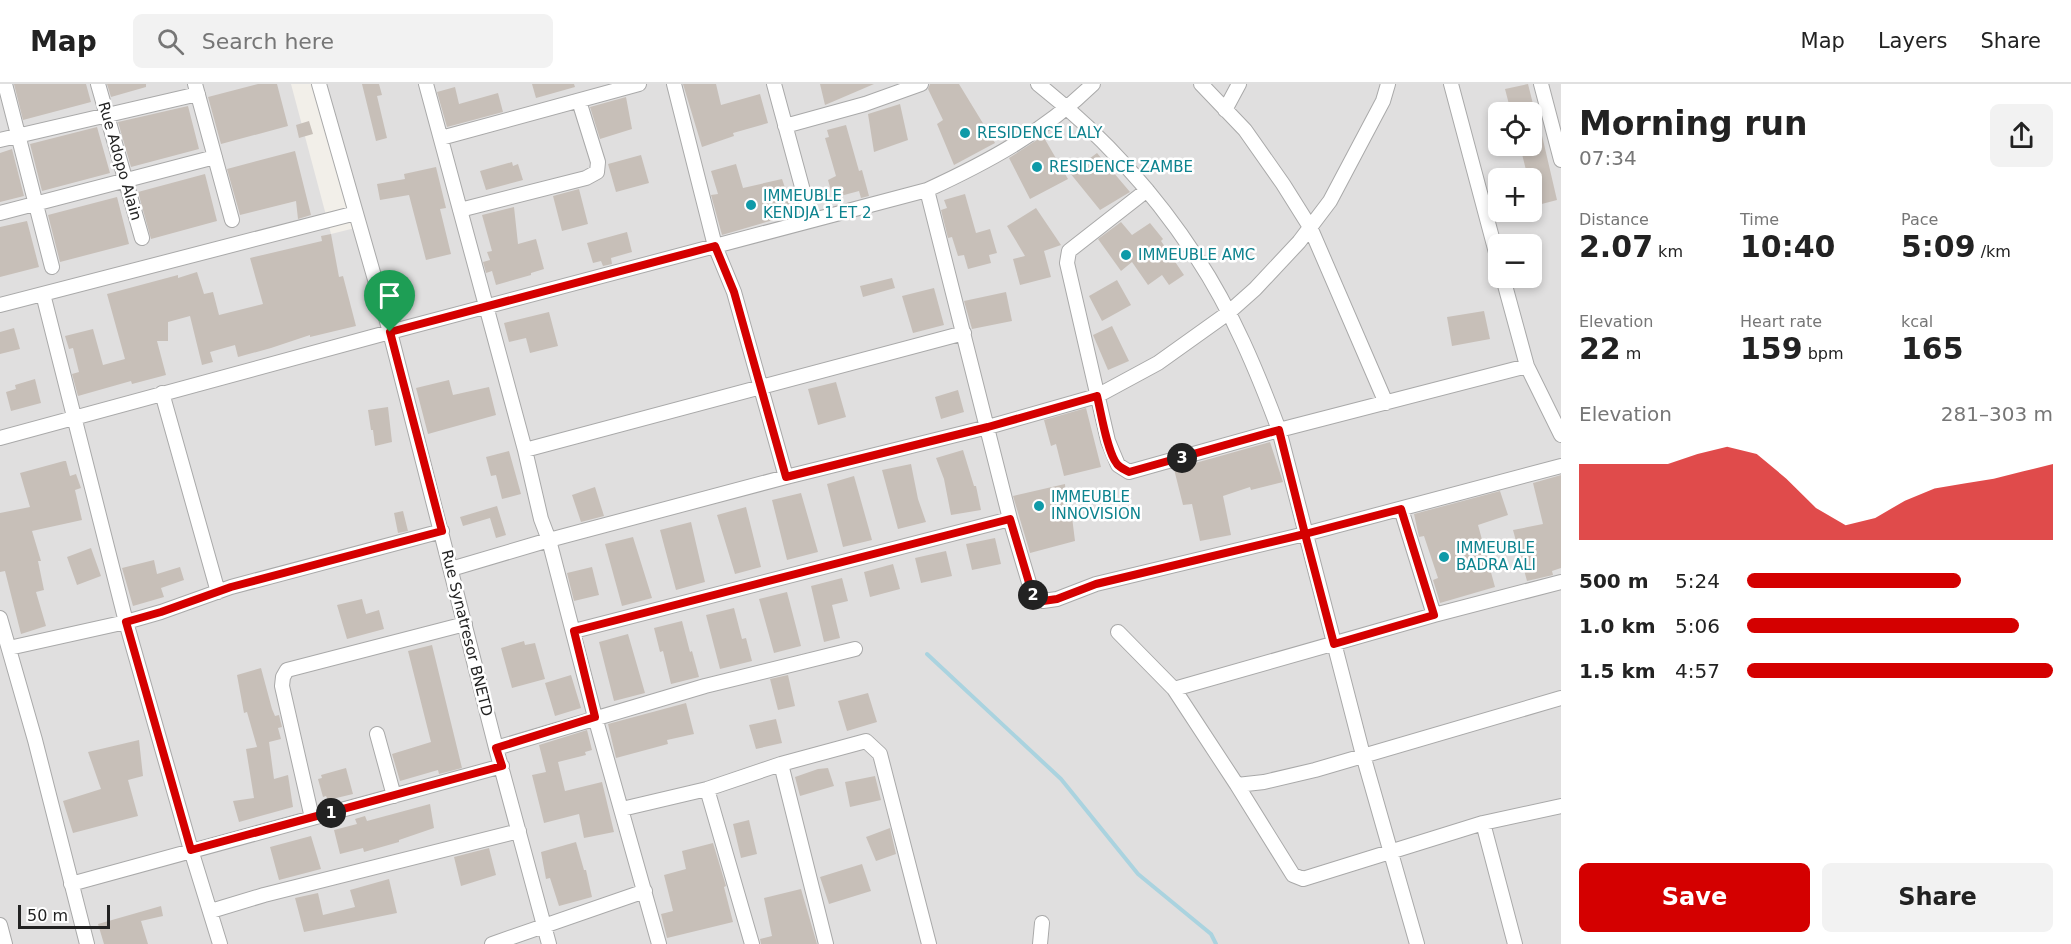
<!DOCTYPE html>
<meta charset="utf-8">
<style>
body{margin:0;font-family:"DejaVu Sans",sans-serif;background:#f2f2f2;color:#222;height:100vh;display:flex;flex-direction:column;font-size:22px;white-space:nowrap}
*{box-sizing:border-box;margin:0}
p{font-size:20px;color:#767676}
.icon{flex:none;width:33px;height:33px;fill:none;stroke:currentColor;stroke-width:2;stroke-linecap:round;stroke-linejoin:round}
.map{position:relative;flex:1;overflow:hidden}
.drawer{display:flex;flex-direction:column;background:#fff;width:510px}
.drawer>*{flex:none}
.buttons{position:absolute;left:1488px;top:18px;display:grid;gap:12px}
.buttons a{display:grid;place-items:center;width:54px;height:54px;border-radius:9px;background:#fff;box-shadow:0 3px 9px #0003;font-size:30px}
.scale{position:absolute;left:18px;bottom:15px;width:92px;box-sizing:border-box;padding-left:6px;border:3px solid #222;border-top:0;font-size:16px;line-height:21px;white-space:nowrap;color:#222;-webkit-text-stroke:4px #fff;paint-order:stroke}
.pin{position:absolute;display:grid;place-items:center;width:51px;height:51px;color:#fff;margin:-62px -26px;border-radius:50% 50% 50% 0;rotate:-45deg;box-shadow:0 0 6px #0007}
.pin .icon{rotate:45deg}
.km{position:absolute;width:30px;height:30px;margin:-15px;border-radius:50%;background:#222;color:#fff;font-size:16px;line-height:30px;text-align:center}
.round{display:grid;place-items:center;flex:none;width:63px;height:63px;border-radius:9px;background:#f2f2f2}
.summary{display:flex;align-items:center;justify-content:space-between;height:102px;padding:0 18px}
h1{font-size:33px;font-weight:700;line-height:45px}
.stats{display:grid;grid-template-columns:repeat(3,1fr);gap:9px;height:102px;padding:6px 18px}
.stats div{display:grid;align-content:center}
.stats b{font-size:30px;font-weight:700}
.stats small{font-size:16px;font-weight:400}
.stats p{font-size:16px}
.chart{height:168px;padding:12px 18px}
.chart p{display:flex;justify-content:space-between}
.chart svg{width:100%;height:108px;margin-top:6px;fill:#d40000;opacity:.7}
.primary-button{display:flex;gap:12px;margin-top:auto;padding:12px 18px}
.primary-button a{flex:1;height:69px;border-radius:9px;background:#d40000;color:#fff;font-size:24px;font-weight:700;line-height:69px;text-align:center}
.primary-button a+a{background:#f2f2f2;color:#222}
ul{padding:0 18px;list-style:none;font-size:20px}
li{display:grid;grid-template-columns:96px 72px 1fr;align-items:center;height:45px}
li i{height:15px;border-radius:8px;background:#d40000}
header{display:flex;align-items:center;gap:36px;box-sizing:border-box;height:84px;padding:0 30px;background:#fff;border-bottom:2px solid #e0e0e0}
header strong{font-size:28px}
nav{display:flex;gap:33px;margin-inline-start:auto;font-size:21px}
.search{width:420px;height:54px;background:#f2f2f2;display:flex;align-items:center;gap:15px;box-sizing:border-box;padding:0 21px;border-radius:9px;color:#767676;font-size:22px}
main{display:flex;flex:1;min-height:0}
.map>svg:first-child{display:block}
</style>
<header>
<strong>Map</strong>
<div class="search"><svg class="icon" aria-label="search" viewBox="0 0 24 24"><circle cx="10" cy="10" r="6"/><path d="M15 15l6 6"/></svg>Search here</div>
<nav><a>Map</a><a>Layers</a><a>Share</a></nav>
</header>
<main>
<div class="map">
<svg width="1561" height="860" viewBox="0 0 1561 860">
<rect width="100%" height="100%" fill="#f2efe9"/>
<path fill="#e0dfdf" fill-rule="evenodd" d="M0 0H291L331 150 359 143 322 0H1561V860H0ZM1498 28H1532V62H1498ZM1498 94H1532V128H1498ZM1498 160H1532V194H1498Z"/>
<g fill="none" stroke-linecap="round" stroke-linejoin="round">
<path stroke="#aad3df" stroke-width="4" d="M927 570 1061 695 1138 790 1211 850 1216 860"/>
</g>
<path fill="#c7bfb8" d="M14 0H86L91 18 23 36Z
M107 0H146V3L111 13Z
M258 0H277L288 42 221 60 208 13Z
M362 0H379L382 11 377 12 387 54 376 57Z
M532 0H574L575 3 536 14Z
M683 0H716L721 21 760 10 768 39 733 49 734 52 702 63Z
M820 0H874L825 21Z
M930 0H959L995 59 954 81 937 40 943 36 928 5Z
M1528 0 1535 28H1511L1505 5Z
M455 3 459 20 498 9 503 28 447 43 437 8Z
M626 13 632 45 600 55 590 23Z
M900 20 908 56 874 68 868 30Z
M188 22 199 65 131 83 118 38Z
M309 37 313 50 299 54 296 41Z
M846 41 859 87 862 86 869 112 861 114 859 107 833 114 828 96 836 92 825 54 829 53 827 46Z
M97 43 110 89 42 107 30 60Z
M1540 43 1557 116 1534 122 1532 111V94H1528L1520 62H1532V45Z
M1043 52 1068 95 1030 115 1009 74Z
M12 65 24 112 0 118V69Z
M295 67 311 131 298 135 296 117 240 131 227 85Z
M1097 69 1130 108 1100 126 1070 89Z
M641 71 649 99 616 108 608 80Z
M512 78 513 82 518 80 523 96 486 106 480 87Z
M736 80 743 104 782 95 794 130 722 151 711 111 718 110 711 87Z
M436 83 446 124 440 125 451 170 426 176 409 111 380 116 377 100 405 95 404 90Z
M205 90 217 137 151 155 138 108Z
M579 105 588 140 562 147 553 112Z
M965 110 976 149 990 145 997 169 989 171 991 179 968 185 964 171 958 172 952 153 948 154 941 126 947 124 944 116Z
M117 113 129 160 60 178 48 131Z
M514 123 518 160 536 155 544 185 531 189V191L496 201 492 187 486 189 483 178 490 176 487 168 492 167 482 131Z
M1036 124 1061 161 1044 167 1051 193 1020 201 1013 175 1025 172 1007 142Z
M27 137 39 183 0 193V143Z
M1121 138 1132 151 1150 139 1163 155 1161 157 1184 191 1169 201 1162 191 1148 201 1132 178 1121 187 1098 155Z
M627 148 632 168 611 174 612 180 603 182 601 177 593 179 587 159Z
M331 150 339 193 343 192 356 242 310 253V251L271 264 238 273 235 261 210 268 213 278 202 281 190 232 168 238V257H157L166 291 132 300 131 297 78 312 72 290 79 288 73 264 69 265 65 252 93 245 103 281 125 275 107 210 178 191V194L197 188 204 210 213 208 219 231 263 220 250 174 322 157 321 152Z
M892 194 895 204 863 213 860 202Z
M1117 196 1131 221 1102 237 1089 212Z
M934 204 944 241 913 249 902 212Z
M1006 208 1012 237 972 245 964 217Z
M1484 227 1490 255 1452 262 1447 233Z
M549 228 558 262 530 269 526 254 509 258 504 239Z
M1112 242 1129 277 1108 286 1093 251Z
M14 244 20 265 0 270V248Z
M35 295 41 319 11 327 6 308 16 305 15 301Z
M449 296 453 311 489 303 496 331 428 350 416 304Z
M836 298 846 333 818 341 808 305Z
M958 306 964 328 941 335 935 313Z
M388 323 392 358 375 362 373 346H371L368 326Z
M1086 324 1101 383 1064 392 1056 360 1051 362 1044 336Z
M1270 358 1283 398 1251 406 1250 403 1223 412 1231 451 1200 457 1192 420 1183 421 1174 385Z
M963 366 974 402H976L981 426 951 431 944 395 936 374Z
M509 367 521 410 502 415 496 391 491 392 486 373Z
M64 377H66L70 392 76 390 81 404 75 406 82 436 32 447 41 477H38L44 506 36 508 46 542 21 550 5 487 0 488V429L30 423 20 389Z
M911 380 918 415 926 438 898 445 882 386Z
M1561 391V484L1552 487 1553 491 1527 497 1513 446 1543 440 1533 399Z
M854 392 872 456 843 463 827 400Z
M1065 400 1068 434 1072 433 1075 457 1030 469 1013 412Z
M595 403 604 432 581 438 572 411Z
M1500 407 1508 431 1478 441 1495 503 1440 519 1433 496 1438 494 1424 452 1419 453 1414 430Z
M801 409 818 468 787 476 772 416Z
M497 422 506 451 496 454 490 434 463 442 460 433Z
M746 423 761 483 735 490 717 431Z
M403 427 408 447 398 449 394 429Z
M691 438 705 498 676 506 660 446Z
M633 453 652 514 622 522 605 460Z
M995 454 1001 480 972 486 966 460Z
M91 464 101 492 77 501 67 473Z
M946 467 952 492 921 499 915 474Z
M154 476 157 490 180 483 184 496 161 504 164 513 133 522 122 484Z
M893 480 900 505 870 513 864 488Z
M592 483 599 511 574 517 567 489Z
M842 494 848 517 832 521 840 554 824 558 811 502Z
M787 508 801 562 774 569 759 515Z
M362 515 366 530 379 526 384 545 347 555 337 521Z
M734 524 742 555 746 554 752 577 720 585 706 531Z
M682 537 690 568 692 567 699 593 671 600 663 567 660 568 654 544Z
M628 550 645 609 614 617 599 558Z
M524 557 525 561 535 559 545 595 512 604 501 564Z
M432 561 462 684 439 690 438 686 400 697 392 670 431 658 408 567Z
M261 584 272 625 275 632 279 631 282 643 278 644 281 655 269 658 274 695 288 691 293 723 239 738 233 717 254 714 246 665 257 663 247 628 244 629 237 591Z
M571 591 581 624 555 632 545 599Z
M788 591 795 622 778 626 770 595Z
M868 609 877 638 847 647 838 617Z
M686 619 694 650 667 656 668 660 616 674 608 640Z
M776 635 782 659 756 665 749 641Z
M587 646 592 666 585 668 586 671 558 678 565 707 602 698 614 748 584 754 579 730 544 739 532 691 546 688 539 661Z
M139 656 143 692 128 696 138 732 73 749 63 717 101 705 88 668Z
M346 684 353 710 328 716 326 712 323 713 318 695 322 694 321 691Z
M828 684 834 702 800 712 795 693 818 685Z
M875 692 881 716 850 723 845 698Z
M430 720 434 744 399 756V758L364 768 363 764 340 770 334 746 357 740 355 735 365 732 367 737Z
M749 736 757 770 741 774 733 740Z
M890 744 896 770 876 777 866 753Z
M311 752 321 785 279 796 270 763Z
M576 758 584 786H586L592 813 559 822 550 794 546 795 541 768Z
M713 759 726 802 724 803 733 838 667 854 661 830 673 827 664 791 686 785 682 767Z
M489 764 496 791 461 802 454 773Z
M862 780 871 807 829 820 820 793Z
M389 795 397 829 304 848 295 814 318 809 323 831 355 823 350 806Z
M801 805 817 860H761L760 855 772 852 764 814Z
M161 822 163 832 141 837 148 860H104L98 840Z"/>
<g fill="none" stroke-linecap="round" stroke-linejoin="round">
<g stroke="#a9a9a9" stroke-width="16">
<path id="minor" d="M5 0 52 183
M98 0 142 154
M195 0 232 136
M319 0 390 248 496 664 549 860
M426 0 525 366 541 435 549 456 595 633 659 860
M674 0 715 162 734 208 786 393
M774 0 811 136
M1038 0C1100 49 1154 108 1197 174 1232 227 1257 287 1279 346L1363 671 1417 860
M1201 0 1245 46 1283 100 1310 143 1386 319
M1451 0 1498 176
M1541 0 1561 76
M1225 26 1239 0
M785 42 865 20 921 0
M441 54 639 0
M0 56 198 10
M927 106 1010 435 1033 512 1043 517 1057 515 1096 500 1305 450 1561 382
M1147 106 1069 167 1067 179 1108 357 1118 381 1129 388 1279 346 1527 282
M460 126 586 94 597 88 598 78 579 17
M0 129 215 73
M1503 194 1527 282 1561 351
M43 210 126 538 191 766 220 860
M0 221 356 129
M162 309 218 508
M0 354 390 248 927 106C988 78 1045 47 1093 0
M525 366 964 249
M1401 425 1434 531 1561 498
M451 485 549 456 786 393 988 343 1097 312 1158 279 1228 229 1255 205 1299 158 1330 117 1383 17 1388 0
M0 534 35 656 87 860
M574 547 1010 435
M1118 548 1174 605 1237 701 1264 698 1315 686 1561 614
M9 564 126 538 161 528 231 503 442 447
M1174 605 1434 531
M377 650 394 712
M496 664 705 602 855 565
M781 680 826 860
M1237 701 1293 791 1303 795 1483 739 1561 722
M707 705 752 860
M622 725 707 705 781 680 866 657 880 670 929 860
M312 734 282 602 283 593 287 586 465 540
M1483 739 1515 860
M71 800 502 682
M211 827 264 811 519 747
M0 841 5 860
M492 860 645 807
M1040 860 1042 839"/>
</g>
<use href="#minor" stroke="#fff" stroke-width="14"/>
</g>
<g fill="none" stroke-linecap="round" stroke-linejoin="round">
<g stroke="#fff" stroke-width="12">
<path id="route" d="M390 248 442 447 231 503 161 528 126 538 191 766 502 682 496 664 595 633 574 547 1010 435 1033 512 1043 517 1057 515 1096 500 1305 450 1334 560 1434 531 1401 425 1305 450 1279 346 1129 388C1126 386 1120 384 1117 380 1107 368 1101 328 1097 312L988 343 786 393 734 208 715 162 390 248"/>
</g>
<use href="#route" stroke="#d40000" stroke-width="8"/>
</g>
<g fill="#0f9aa8" stroke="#fff" stroke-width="2">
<circle cx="965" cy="49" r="6"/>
<circle cx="1037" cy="83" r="6"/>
<circle cx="751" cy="121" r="6"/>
<circle cx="1126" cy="171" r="6"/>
<circle cx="1039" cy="422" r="6"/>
<circle cx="1444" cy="473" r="6"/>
</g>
<g text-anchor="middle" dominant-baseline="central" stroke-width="5" stroke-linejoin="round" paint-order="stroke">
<g font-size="15" fill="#0d838f" stroke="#fff" text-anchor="start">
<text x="977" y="49">RESIDENCE LALY</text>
<text x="1049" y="83">RESIDENCE ZAMBE</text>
<text x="763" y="112">IMMEUBLE<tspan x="763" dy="17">KENDJA 1 ET 2</tspan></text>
<text x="1138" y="171">IMMEUBLE AMC</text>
<text x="1051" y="413">IMMEUBLE<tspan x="1051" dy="17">INNOVISION</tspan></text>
<text x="1456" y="464">IMMEUBLE<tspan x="1456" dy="17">BADRA ALI</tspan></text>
</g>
<g font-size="15" fill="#222" stroke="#fff">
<text transform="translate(120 77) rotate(74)">Rue Adopo Alain</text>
<text transform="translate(467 549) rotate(76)">Rue Synatresor BNETD</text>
</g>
</g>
</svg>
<div class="buttons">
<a><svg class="icon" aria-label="locate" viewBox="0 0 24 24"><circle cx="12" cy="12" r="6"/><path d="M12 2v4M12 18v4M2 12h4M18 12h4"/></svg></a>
<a>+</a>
<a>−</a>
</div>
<div class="scale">50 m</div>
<div class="pin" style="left:390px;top:248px;background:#1e9e55"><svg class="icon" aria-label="arrive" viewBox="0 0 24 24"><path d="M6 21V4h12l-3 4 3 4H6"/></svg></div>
<b class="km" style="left:331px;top:729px">1</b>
<b class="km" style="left:1033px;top:511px">2</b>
<b class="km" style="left:1182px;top:374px">3</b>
</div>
<section class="drawer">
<div class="summary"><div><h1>Morning run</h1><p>07:34</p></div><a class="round"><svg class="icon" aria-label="share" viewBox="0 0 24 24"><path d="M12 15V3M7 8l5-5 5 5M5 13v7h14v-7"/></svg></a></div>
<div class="stats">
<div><p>Distance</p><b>2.07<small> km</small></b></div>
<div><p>Time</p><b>10:40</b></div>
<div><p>Pace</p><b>5:09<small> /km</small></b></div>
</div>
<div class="stats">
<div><p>Elevation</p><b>22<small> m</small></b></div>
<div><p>Heart rate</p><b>159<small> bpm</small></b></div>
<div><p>kcal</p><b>165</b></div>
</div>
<div class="chart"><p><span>Elevation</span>281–303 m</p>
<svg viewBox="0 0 160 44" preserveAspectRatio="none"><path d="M0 44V13L10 13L20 13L30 13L40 9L50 6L60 9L70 19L80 31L90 38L100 35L110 28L120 23L130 21L140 19L150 16L160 13V44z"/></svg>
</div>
<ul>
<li><b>500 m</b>5:24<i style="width:70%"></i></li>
<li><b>1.0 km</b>5:06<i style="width:89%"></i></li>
<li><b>1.5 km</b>4:57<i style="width:100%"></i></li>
</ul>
<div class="primary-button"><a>Save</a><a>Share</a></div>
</section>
</main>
